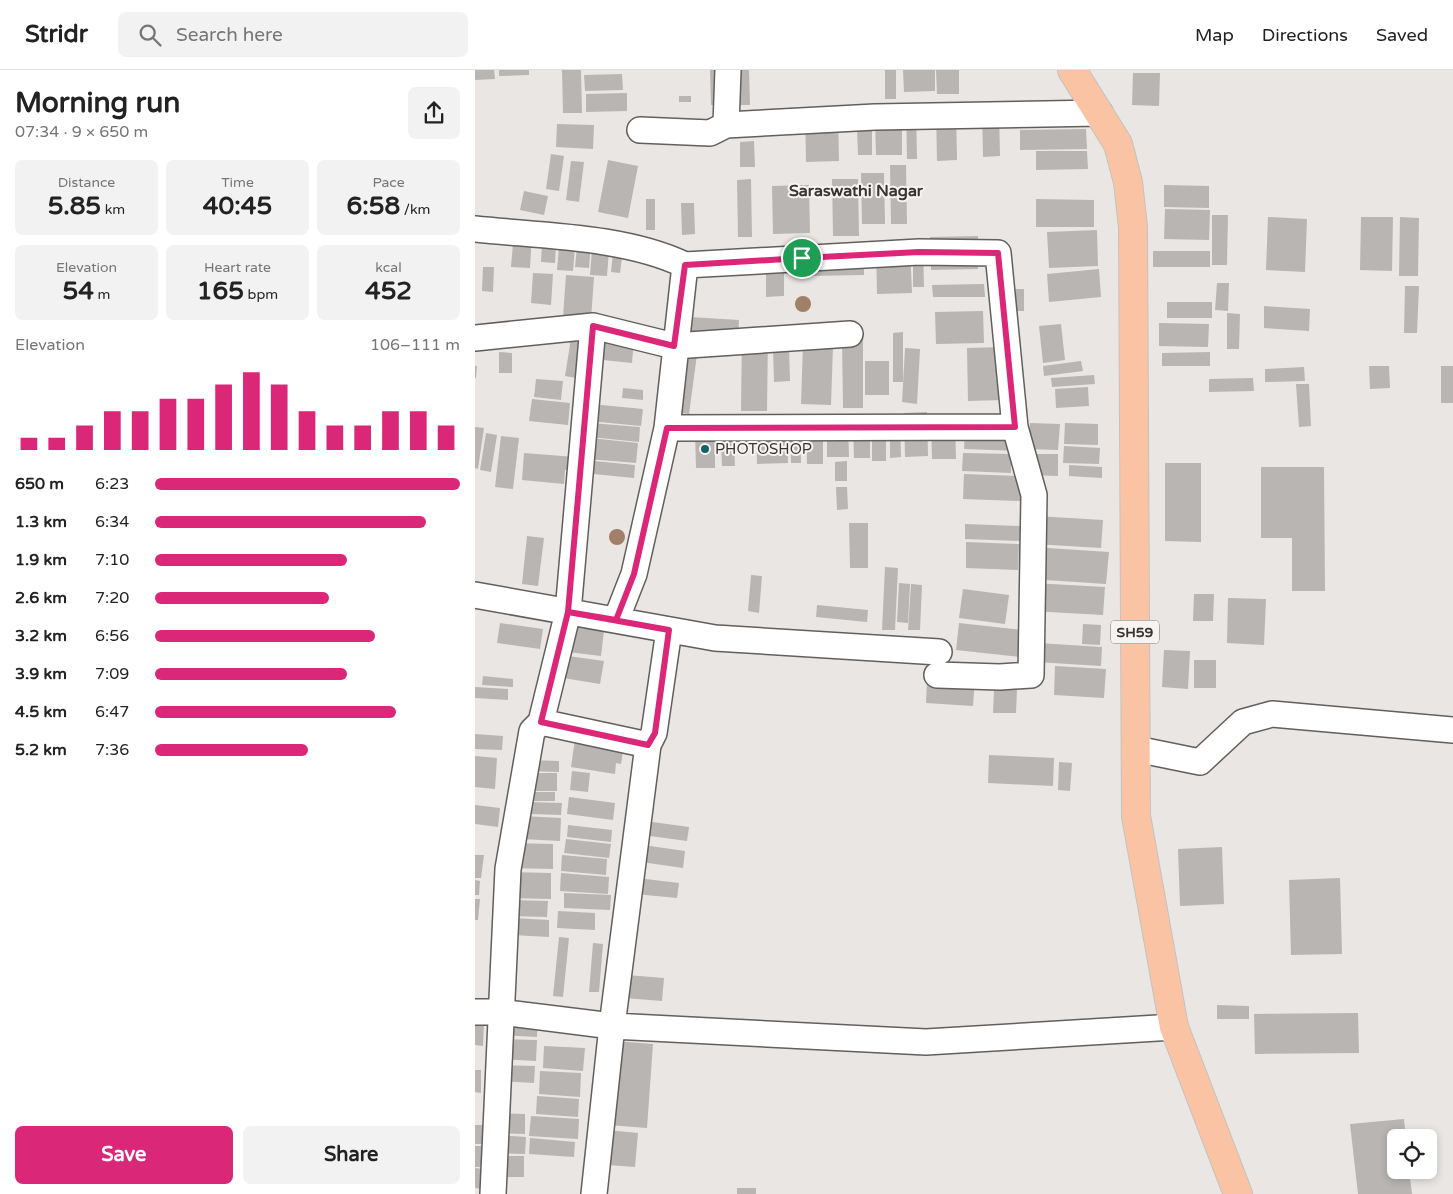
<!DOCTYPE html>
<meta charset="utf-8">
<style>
body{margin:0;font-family:"Varela Round",sans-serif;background:#f2f2f2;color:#222;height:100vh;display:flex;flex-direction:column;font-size:19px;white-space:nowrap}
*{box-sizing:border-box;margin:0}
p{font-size:16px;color:#767676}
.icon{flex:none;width:28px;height:28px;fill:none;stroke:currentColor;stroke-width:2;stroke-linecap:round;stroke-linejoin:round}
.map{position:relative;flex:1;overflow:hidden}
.sheet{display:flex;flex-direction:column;background:#fff;width:475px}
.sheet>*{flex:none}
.buttons{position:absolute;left:912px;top:1059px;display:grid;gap:10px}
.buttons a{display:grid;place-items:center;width:50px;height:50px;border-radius:8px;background:#fff;box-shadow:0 2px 8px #0003;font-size:25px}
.pin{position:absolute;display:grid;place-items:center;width:42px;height:42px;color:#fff;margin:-21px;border:2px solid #fff;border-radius:50%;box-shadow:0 1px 5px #0007}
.round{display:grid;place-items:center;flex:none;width:52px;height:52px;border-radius:8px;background:#f2f2f2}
.overview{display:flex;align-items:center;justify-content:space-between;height:85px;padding:0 15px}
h1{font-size:28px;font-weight:800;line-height:38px}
.metrics{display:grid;grid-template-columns:repeat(3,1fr);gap:8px;height:85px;padding:5px 15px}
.metrics div{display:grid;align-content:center;border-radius:8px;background:#f2f2f2;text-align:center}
.metrics b{font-size:25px;font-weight:800}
.metrics small{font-size:14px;font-weight:400}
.metrics p{font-size:14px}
.chart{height:140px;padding:10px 15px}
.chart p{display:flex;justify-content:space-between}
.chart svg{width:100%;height:90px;margin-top:5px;stroke:#db2777;stroke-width:6}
.button{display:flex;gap:10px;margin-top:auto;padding:10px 15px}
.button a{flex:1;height:58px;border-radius:8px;background:#db2777;color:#fff;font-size:20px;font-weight:800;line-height:58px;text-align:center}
.button a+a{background:#f2f2f2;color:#222}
ul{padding:0 15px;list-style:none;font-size:16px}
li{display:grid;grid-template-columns:80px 60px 1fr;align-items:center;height:38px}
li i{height:12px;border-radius:6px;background:#db2777}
header{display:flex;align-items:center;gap:30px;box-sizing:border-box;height:70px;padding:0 25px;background:#fff;border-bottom:1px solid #e0e0e0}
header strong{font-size:24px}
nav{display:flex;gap:28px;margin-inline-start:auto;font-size:18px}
.search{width:350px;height:45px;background:#f2f2f2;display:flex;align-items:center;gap:12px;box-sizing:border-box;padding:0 18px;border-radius:8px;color:#767676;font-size:19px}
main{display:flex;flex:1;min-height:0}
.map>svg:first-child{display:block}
</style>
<header>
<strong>Stridr</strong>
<div class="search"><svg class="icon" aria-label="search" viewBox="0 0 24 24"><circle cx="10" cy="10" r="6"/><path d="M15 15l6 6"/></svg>Search here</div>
<nav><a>Map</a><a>Directions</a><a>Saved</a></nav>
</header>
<main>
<section class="sheet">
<div class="overview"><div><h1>Morning run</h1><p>07:34 · 9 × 650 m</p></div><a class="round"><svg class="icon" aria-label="share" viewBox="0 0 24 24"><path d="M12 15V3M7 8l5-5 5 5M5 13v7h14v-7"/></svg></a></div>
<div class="metrics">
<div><p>Distance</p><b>5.85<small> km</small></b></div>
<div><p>Time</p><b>40:45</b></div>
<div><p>Pace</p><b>6:58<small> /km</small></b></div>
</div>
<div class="metrics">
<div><p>Elevation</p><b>54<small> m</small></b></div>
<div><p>Heart rate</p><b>165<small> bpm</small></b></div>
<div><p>kcal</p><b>452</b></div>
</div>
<div class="chart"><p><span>Elevation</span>106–111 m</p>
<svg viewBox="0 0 160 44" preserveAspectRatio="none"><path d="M5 44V38M15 44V38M25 44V32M35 44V25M45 44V25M55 44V19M65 44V19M75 44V12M85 44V6M95 44V12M105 44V25M115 44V32M125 44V32M135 44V25M145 44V25M155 44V32"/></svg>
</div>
<ul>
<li><b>650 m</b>6:23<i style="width:100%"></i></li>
<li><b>1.3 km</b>6:34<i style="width:89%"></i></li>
<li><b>1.9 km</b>7:10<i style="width:63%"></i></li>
<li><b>2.6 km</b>7:20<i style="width:57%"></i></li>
<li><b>3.2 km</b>6:56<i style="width:72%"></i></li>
<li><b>3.9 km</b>7:09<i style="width:63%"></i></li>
<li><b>4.5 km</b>6:47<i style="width:79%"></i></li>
<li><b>5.2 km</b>7:36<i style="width:50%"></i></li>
</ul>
<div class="button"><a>Save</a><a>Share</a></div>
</section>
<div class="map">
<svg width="978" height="1124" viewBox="0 0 978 1124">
<rect width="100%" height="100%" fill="#eae6e4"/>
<path fill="#b9b5b3" d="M0 0H19L20 9 0 10Z
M24 0H54V5L24 6Z
M87 0H106L107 43H88Z
M235 0H274L275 35H236Z
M410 0H421V29H410Z
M428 0H460V21L429 22Z
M461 0H484V24H462Z
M658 3H685L684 36 657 35Z
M147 4 148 20 110 21 109 5Z
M152 23V41L111 42V24Z
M204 26H216V32H204Z
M431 38H441L442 89H432Z
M481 39 482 90 462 91 461 40Z
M507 39H524L525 86 508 87Z
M330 41H363L364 91 331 92Z
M400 48H427V85H401Z
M82 54 119 55 118 79 81 77Z
M397 58V85H383L382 59Z
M611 59 612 79 545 80V60Z
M279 71 280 97H265V72Z
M561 81H612L613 99 561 100Z
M76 84 89 86 84 121 71 119Z
M133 90 163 96 153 148 123 142Z
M96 91 109 92 104 132 91 130Z
M415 95H431L432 154H416Z
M386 103H409L410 154H387Z
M276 109 277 167H263L262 110Z
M357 109H383L384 166H358Z
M334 115 335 163 298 164 297 116Z
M689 115 734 116V138L689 137Z
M49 121 73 126 69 145 45 140Z
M171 129H180V160H171Z
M561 129 619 130V157H561Z
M206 133H219L220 164 207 165Z
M690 139 735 140 734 170 689 169Z
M737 145H753L752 195H737Z
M793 147 832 149 830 202 791 200Z
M886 147H918L917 201 885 200Z
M925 147 944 148 943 206H924Z
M68 156 82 157 80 193 66 192Z
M104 156 117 158 114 198 100 197Z
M622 160 623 196 574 198 572 162Z
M39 162 57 164 55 198 36 197Z
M140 163 150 164 145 203 136 202Z
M85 165 101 166 98 201 82 200Z
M503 166V199L456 200 455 167Z
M118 167 135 168 132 206 115 205Z
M389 175V205L331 206 330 177Z
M401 175H435L437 223 402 224Z
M448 178 449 217H438V179Z
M678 181H735V197H678Z
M291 182H309V226L291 227Z
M8 197H19L18 222 7 221Z
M624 199 626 227 574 232 572 204Z
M58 203 78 204 76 235 56 233Z
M91 205 119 207 116 249 88 247Z
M742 213H754L753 241 740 240Z
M509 214 510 227H458L457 215Z
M930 216H944L942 263H929Z
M523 219H549V241H524Z
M692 232H737V248H692Z
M789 236 835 239 834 261 789 258Z
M508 241 509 273 461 274 460 242Z
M752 243 765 244 764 279H752Z
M215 247 264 250 263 267 214 264Z
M684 253 734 254 733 277 684 276Z
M586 254 590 290 568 293 564 256Z
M97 262 114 265 107 309 90 306Z
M428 262V312H418V263Z
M267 264H293L292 341H266Z
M130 267 159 269 157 293 128 290Z
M367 268H388V338H368Z
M200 274 223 277 214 344 191 341Z
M328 274 358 276 356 335 326 334Z
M298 277H314L315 311 299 312Z
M528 277 529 330 493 331 492 278Z
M430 278 445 279 442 334 427 332Z
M24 282 37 283V303H24Z
M735 282V296H687V283Z
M390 291H414V325H390Z
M606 291 608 301 569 306 568 296Z
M0 296H2L1 308H0Z
M894 296H914L915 318 895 319Z
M966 296H978V333H966Z
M829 297 830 311 790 312V299Z
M619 305 620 314 577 317 576 308Z
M778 308 779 321 734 322V309Z
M61 309 88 311 86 330 59 327Z
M821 314H834L836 356 824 357Z
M613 317 614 336 581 338 580 319Z
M148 318 168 320V330L147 328Z
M57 329 95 333 93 355 54 351Z
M116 334 168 339 166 356 114 351Z
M452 342 453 386 430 387 429 343Z
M491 344 546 346 545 381 489 379Z
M425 346 426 387 415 388V347Z
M312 348 313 393 282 394 281 349Z
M315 350H325L326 393H316Z
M331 351H348V394H332Z
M352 351H373L374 387H352Z
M456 352H480L481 389H457Z
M116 353 165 357 164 372 115 367Z
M245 353H258L260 396H247Z
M397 353H411V391H397Z
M555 353 585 354 583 380 553 379Z
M590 353 623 354V375L589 374Z
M395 354V388H379L378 355Z
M0 357 9 358 3 399 0 398Z
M220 361H240V398H221Z
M11 363 22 365 16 402 5 400Z
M26 366 44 368 38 419 20 417Z
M115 368 163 373 161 393 113 389Z
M589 376 625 378 624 394 588 393Z
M49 383 100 387 99 401 90 400 89 414 47 410Z
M488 383 536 384V403L487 401Z
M552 384H583V406L553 405Z
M109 390 160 395 159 408 108 403Z
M372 391V411H360V392Z
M690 393H726V472L690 471Z
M594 395 627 397V408L594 406Z
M786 397H849L850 521H817V468H786Z
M489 404 546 406V431L488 429Z
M361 417H372L373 439 362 440Z
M561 446 628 450 626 478 559 474Z
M374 453H393V498H375Z
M490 454 546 456 545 471 490 469Z
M52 466 69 468 63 516 47 514Z
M491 472 544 474 543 500 491 498Z
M557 477 634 482 631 514 555 509Z
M410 497 423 498 420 560H407Z
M276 505 287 506 284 543 273 541Z
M424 513 435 514 433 553 422 552Z
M558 513 630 517 628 545 556 541Z
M436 514 447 515 445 560H433Z
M488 519 534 525 530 554 484 548Z
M719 524H739L738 551H718Z
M753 528 791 529 789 575 752 573Z
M342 535 393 540 392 552 341 547Z
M25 553 68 559 65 579 22 573Z
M484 553 547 560 545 587 481 580Z
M608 554 626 555 625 575 607 574Z
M79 555 129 561 126 586 76 580Z
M563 573 627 577 626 596 561 592Z
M689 580 715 581 713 619 687 617Z
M79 584 129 591 125 614 76 606Z
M453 590 501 593 498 636 451 633Z
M719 590H741V618H719Z
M520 595 543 596 541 643H518Z
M580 596 631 599 629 628 579 625Z
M8 606 38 609V617L7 615Z
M0 617 33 619V630L0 628Z
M101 662 150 669 146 694 141 693 140 704 96 697Z
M0 664 28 666 27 680 0 679Z
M514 685 579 688 578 716 513 713Z
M0 686 22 688 20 719 0 717Z
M50 690 84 691V702L50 701Z
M584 692 597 693 595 721 583 720Z
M97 701 115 703 113 722 95 720Z
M50 703H82V721H50Z
M52 722H80V731H52Z
M94 727 140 733 138 750 92 744Z
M55 732 87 733 86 745 55 744Z
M0 735 25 738 23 757 0 754Z
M47 746 86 748 85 771 46 769Z
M170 751 214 757 212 771 168 765Z
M93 755 137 760 136 772 92 767Z
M91 769 136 774 134 788 89 783Z
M30 773 78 774V799L29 798Z
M161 774 210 781 208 798 159 791Z
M747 777 749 834 705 836 703 779Z
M0 785H9L6 808H0Z
M87 785 132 789 131 805 86 801Z
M34 802 76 803V829L33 828Z
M86 803 134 807 133 824 85 821Z
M162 808 204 813 202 828 160 824Z
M865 808 867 884 816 885 814 810Z
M0 810 5 811 4 825H0Z
M89 823 136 825 135 840 89 838Z
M0 829H5L3 850H0Z
M29 830 73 831 72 847 28 846Z
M83 841 120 843V860L82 858Z
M19 847 74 850V867L18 864Z
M84 867 94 868 88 927 78 926Z
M118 873 128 874 124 922H114Z
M139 904 189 908 187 931 137 927Z
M742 935 774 936V949H742Z
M63 938 62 967 24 965Z
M883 943 884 983 780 984 779 944Z
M0 951 9 952 8 976 0 975Z
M23 969 62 970 61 991 22 989Z
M127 970 178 974 172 1058 121 1054Z
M69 976 110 978 108 1001 68 998Z
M26 995 60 996 59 1013 25 1011Z
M0 1000H6V1023L0 1022Z
M65 1001 106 1003 105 1027 64 1024Z
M62 1026 104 1029 103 1047 61 1044Z
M22 1043 50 1044V1064L21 1063Z
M56 1046 104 1049 103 1069 54 1066Z
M929 1049 931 1068H921V1100H934L937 1124H883L875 1054Z
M0 1055H9V1074H0Z
M122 1059 163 1063 160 1097 119 1094Z
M23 1065 51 1067 50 1084 22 1083Z
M55 1068 100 1072 99 1087 54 1084Z
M0 1076H9L8 1097H0Z
M23 1086H49V1107H23Z
M0 1098 9 1099 8 1119 0 1118Z
M262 1118H281V1124H262Z"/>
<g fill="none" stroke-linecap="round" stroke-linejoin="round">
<g stroke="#625f5d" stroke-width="28">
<path id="minor" d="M251 55 253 0
M165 60 235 63 251 55 400 47 625 43
M0 159C66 166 150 166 210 195L444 182 523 183 540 357 559 425 556 605 525 607 462 605
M0 268 118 256 199 276 375 264
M192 358 540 357
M0 525 240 568 464 582
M141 550 159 504 192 358 210 195
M66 652 173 675
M661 679 725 692 768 652 797 644 978 660
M0 942H25L137 956 451 972 699 957
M18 1124 33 799 57 661 66 652 93 542 118 256
M119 1124 137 956 173 675 179 663 194 560"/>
</g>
<g stroke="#c3c2c2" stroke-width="30">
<path id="major" d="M597 0 643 74 653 112 658 157 661 746 699 957 763 1124"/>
</g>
<use href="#minor" stroke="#fff" stroke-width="25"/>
<use href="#major" stroke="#fac4a4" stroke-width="28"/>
</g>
<g fill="#a08068">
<circle cx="328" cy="234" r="8"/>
<circle cx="142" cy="467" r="8"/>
</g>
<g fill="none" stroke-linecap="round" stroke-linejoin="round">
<g stroke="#fff" stroke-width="10">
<path id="route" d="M327 188 210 195 199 276 118 256 93 542 194 560 180 663 173 675 66 652 93 542 141 550 159 504 192 358 540 357 523 183 444 182 327 188"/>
</g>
<use href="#route" stroke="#db2777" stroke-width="6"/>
</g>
<circle fill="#126267" stroke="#f7f3f1" stroke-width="2" cx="230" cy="379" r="5"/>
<g text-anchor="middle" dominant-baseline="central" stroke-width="4" stroke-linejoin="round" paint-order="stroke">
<rect fill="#f7f3f1" stroke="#716e6d" stroke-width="1" x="636" y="550.5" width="48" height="23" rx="4"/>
<g font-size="14" font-weight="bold" fill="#373534">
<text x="660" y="562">SH59</text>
</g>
<g font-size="15" fill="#373534" stroke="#f7f3f1" text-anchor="start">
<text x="240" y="379">PHOTOSHOP</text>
</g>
<g font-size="16" font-weight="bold" fill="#373534" stroke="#f7f3f1">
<text x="381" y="121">Saraswathi Nagar</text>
</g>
</g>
</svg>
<div class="buttons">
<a><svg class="icon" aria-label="locate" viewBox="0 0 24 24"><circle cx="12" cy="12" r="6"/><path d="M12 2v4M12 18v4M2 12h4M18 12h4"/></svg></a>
</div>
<div class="pin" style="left:327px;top:188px;background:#1e9e55"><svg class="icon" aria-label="arrive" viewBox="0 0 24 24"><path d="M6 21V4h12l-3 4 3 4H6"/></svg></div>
</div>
</main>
